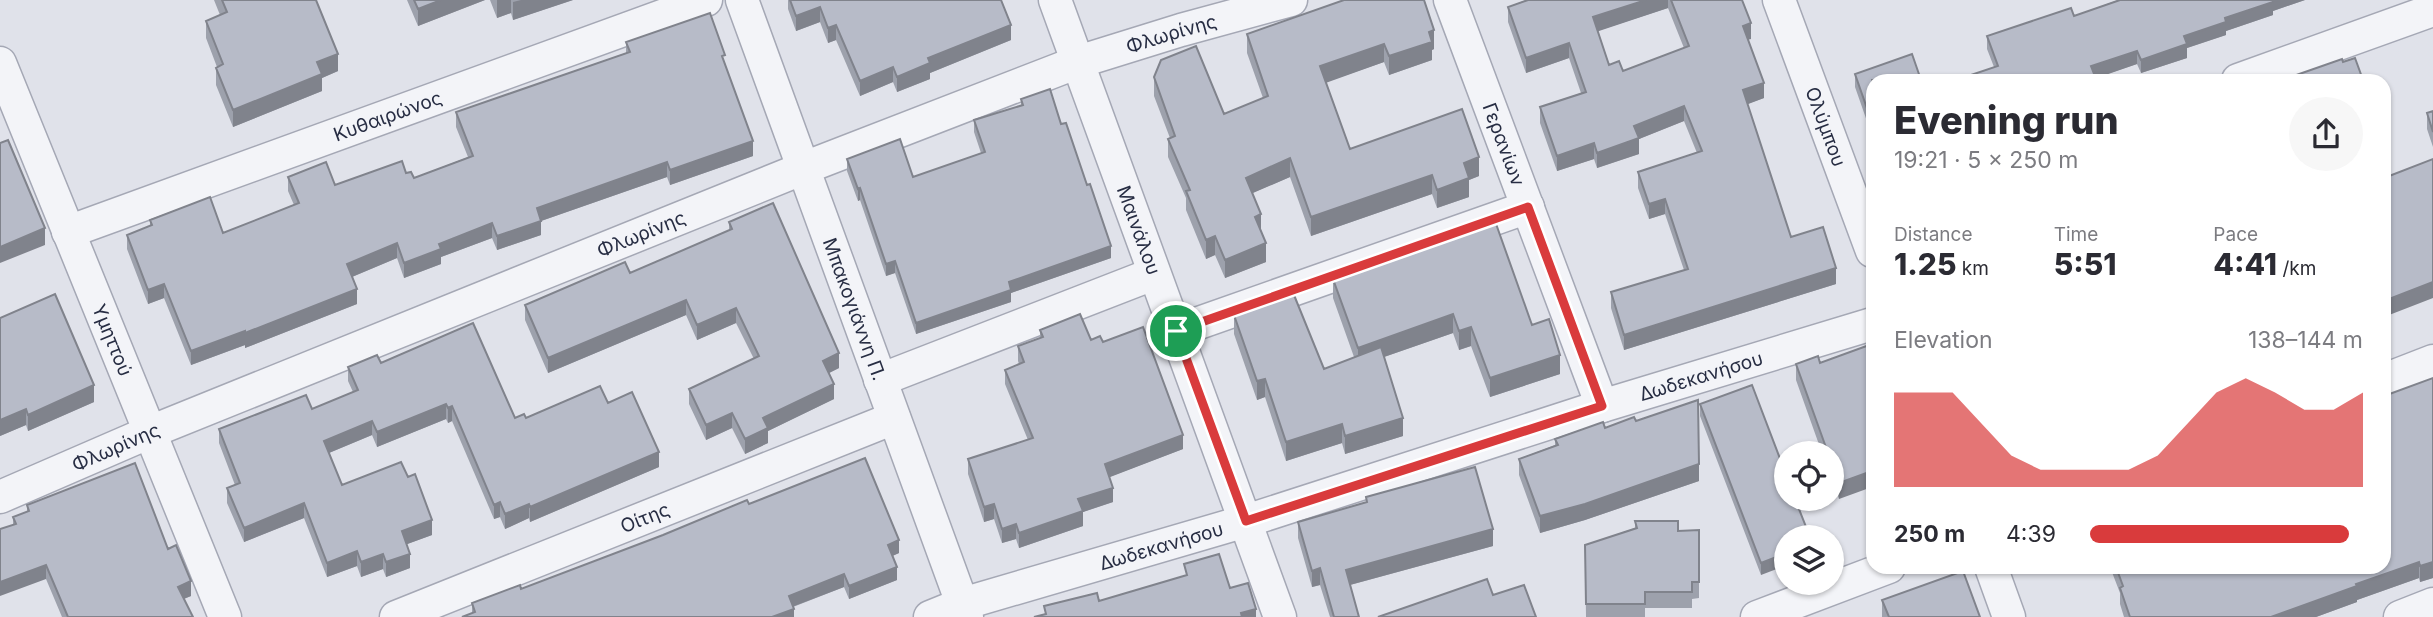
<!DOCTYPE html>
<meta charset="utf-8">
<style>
body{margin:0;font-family:Inter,sans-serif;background:#f7f7f7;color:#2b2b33;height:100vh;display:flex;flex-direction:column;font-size:26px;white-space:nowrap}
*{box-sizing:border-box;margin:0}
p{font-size:23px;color:#7c7c81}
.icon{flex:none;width:38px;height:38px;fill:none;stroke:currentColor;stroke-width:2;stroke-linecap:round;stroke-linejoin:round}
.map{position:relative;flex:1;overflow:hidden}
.side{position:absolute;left:1866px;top:74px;width:525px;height:500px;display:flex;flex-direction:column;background:#fff;border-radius:21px;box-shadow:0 2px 5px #0004}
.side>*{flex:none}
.controls{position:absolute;left:1774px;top:441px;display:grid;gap:14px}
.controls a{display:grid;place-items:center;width:70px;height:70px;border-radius:50%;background:#fff;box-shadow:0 2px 5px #0004;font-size:35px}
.pin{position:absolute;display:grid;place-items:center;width:60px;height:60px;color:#fff;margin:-30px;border:4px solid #fff;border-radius:50%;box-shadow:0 2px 7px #0007}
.round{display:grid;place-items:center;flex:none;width:74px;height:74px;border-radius:37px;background:#f7f7f7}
.headline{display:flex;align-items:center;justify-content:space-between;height:119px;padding:0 28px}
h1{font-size:38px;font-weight:800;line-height:52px}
.stats{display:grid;grid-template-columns:repeat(3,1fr);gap:10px;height:119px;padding:7px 28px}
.stats div{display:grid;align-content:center}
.stats b{font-size:30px;font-weight:800}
.stats small{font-size:19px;font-weight:400}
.stats p{font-size:19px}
.chart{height:196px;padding:14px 28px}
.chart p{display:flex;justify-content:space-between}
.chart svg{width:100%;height:126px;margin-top:7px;fill:#d93b3c;opacity:.7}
ul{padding:0 28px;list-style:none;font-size:23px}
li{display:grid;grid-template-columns:112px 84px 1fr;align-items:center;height:52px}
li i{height:18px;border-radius:9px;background:#d93b3c}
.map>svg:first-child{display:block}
</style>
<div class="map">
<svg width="2433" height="617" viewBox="0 0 2433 617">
<rect width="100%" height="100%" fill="#e0e2ea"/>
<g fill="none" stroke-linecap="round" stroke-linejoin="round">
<g stroke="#a5a8b5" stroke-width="35">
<g id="minor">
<path id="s1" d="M742 0 967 617"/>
<path id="s2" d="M1055 0 1280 617"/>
<path id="s3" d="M1450 0 1602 406"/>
<path id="s4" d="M1779 0 1872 251"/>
<path id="s5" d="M0 63 225 617"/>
<path d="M2238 80 2433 10"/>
<path id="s6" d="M68 232 706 0"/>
<path d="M1176 331 1528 207"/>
<path d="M880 380 1153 274"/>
<path d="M2384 380 2433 361"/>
<path id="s7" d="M0 497 150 432 804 168 1078 62 1181 30 1291 0"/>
<path d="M1991 567 2009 617"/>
<path id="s8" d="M396 617 894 418"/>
<path id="s9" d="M930 617 962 604 1246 521 1602 406 1872 324"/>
<path d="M1757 617 1889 567"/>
<path d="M2400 617 2433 604"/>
</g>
</g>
<use href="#minor" stroke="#f3f4f8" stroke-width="32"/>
</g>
<path fill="#9da1ac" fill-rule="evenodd" d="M214 0H316L338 71 322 78V91L233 127 216 85V68L217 67 206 38V21L220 15Z
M407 0H485L418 26Z
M490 0H573L513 20 511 13 497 18Z
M788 0H1001L1011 40 930 73V79L897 92 893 82 860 96 836 40 828 43 820 22 796 31 788 9Z
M1526 0H1742L1751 39H1748L1764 98 1747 104 1791 237 1836 284 1624 350 1611 308V292L1684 270 1665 214 1649 219 1638 188V172L1697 153 1684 121 1639 139V154L1597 168 1594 159 1557 171 1540 123V107L1581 93 1569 58 1526 73 1508 22V7ZM1668 8 1684 48 1623 71 1609 65 1597 31Z
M2118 0H2305L2273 11V15L2226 31V35L2187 48V58L2141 73 2137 64 2095 78 2096 80 1994 67 1987 49V36L2074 16Z
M1247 34 1434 49 1432 50V60L1389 75 1384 62 1326 82 1350 149 1479 176 1469 180V197L1437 208 1432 194 1311 236 1290 177 1252 193 1261 230 1266 262 1225 278 1215 255 1206 259 1186 210V198L1168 157V139L1170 138 1154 96V77L1224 114 1263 98 1247 53Z
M626 42 725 63 753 156 670 185 667 177 541 221V235L497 250 492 238 441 257V264L404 278 397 258 352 277 357 304 245 348V345L191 365 164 298 148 304 127 249V235L150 226V220L223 233 294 205 288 191V177L335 185 406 173 414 178 468 157 456 127V112L626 53Z
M1855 74 1872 80V126L1869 127 1855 87Z
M1021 99 1061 124 1111 258 1011 293V302L916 334 895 273 886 276 860 200 858 201 847 171V159L913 177 981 153 974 132V120L1021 106Z
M2433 111V147L2427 129V113Z
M729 222 839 368 829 373 834 399 768 431V443L745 454 732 428 706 440 689 404V389L754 359 736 323 697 340 686 315 548 373 525 320V305L630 273 729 230Z
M1333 279 1532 325 1560 374 1490 397 1471 346 1459 350 1453 333 1384 357 1403 436 1345 454 1342 443 1286 461 1265 397 1257 400 1234 334V315L1324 369 1354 357 1333 298Z
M0 318 94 402 28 431 26 425 0 436Z
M1040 330 1103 342 1183 449 1109 477 1113 502 1083 512V526L1019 548 1016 539 1002 543 994 519 984 522 968 474V459L1028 440 1005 384V370L1019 364 1018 361V346L1040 338Z
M1872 344 1839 499 1832 481V453H1822L1796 380V364L1820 363Z
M381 363 515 418H526L608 403 659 467 530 522 529 518 505 529 500 517 494 519 452 421 448 423 446 419 377 447 372 435 329 453 342 485 432 535 407 544 410 568 386 577 383 569 361 577 357 566 327 577 304 518 244 542 227 503V488L235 485 219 443V429L312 409 353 392 348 381V367Z
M2433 378V578L2420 582 2419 578 2357 600V602L2316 617H2124L2120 604V593L2110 567H2384Z
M1700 404 1787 477 1761 575 1700 416Z
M1636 421 1699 481 1585 520 1540 533 1519 475V459L1555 445V439Z
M1366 497 1493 546 1350 585 1359 617H1330L1320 585 1312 587 1298 538V522L1366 503Z
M749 504 899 553 892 556 897 580 849 599 844 587 793 607 794 617 472 613V603L521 589Z
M27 505 168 549 191 596 184 599 193 617H62L46 579 13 525V517L27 512Z
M1635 521 1678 531 1699 530V598L1692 599V608H1645V617H1586L1585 545 1635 528Z
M1882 600 1980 617H1882Z"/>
<path fill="#80838c" d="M441 0H485L418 26V9Z
M497 0H511V13L497 18Z
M521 0H573L513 20V2Z
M1646 0H1668V8L1593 33V17Z
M2272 0H2305L2273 11V15L2226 31V35L2187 48V58L2141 73V60L2184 36 2225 18Z
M820 7V22L796 31V16Z
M1751 23V39L1743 41V26Z
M836 25V40L828 43V28Z
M1011 25V40L930 73V79L897 92V77L928 58Z
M1434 30V49L1432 50V60L1389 75V56L1429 32Z
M1569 43V58L1526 73V58Z
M1384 44V62L1320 85V66Z
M2137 51V64L2091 80V66Z
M338 54V71L322 78V91L233 127V110L317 62Z
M893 67V82L860 96V81Z
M1764 83V98L1743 106V90Z
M1684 106V121L1639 139V154L1597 168V153L1634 126Z
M1872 113V126L1869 127V114Z
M753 141V156L670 185V170Z
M1594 143V159L1557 171V156Z
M1479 157V176L1469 180V197L1437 208V190L1464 163Z
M1290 158V177L1246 196V178Z
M667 162V177L541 221V235L497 250V236L537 208Z
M1432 175V194L1311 236V217Z
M860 188V200L858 201V189Z
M1665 199V214L1649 219V204Z
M1261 214V233L1255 217Z
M492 223V238L441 257V264L404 278V263L439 244Z
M45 228V245L0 263V247Z
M1215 236V255L1206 259V240Z
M397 243V258L347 279V264Z
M1266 243V262L1225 278V260Z
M1111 246V258L1011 293V302L916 334V323L1009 282Z
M895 261V273L886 276V264Z
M1836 268V284L1624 350V335Z
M2433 282V298L2384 317V301Z
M164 284V298L148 304V290Z
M357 289V304L245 348V333Z
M686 300V315L548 373V358Z
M736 308V323L697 340V325Z
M1453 314V333L1358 366V348Z
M1471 327V346L1459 350V331Z
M245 331V345L191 365V351Z
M839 353V368L823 376V361Z
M1560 355V374L1490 397V378Z
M1265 379V397L1257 400V381Z
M834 384V399L768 431V443L745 454V439L763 418Z
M94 385V402L28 431V415Z
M446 404V419L377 447V432Z
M452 406V421L448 423V408Z
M26 409V425L0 436V420Z
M732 413V428L706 440V425Z
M1403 418V436L1345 454V436Z
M372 421V435L324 455V441Z
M1342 424V443L1286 461V442Z
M1183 435V449L1105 479V464Z
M659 452V467L530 522V507Z
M1699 464V481L1585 520 1540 533V516Z
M1872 471V487L1839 499V483Z
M1113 488V502L1083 512V526L1019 548V533L1078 499Z
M500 502V517L494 519V505Z
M304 503V518L244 542V528Z
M529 504V518L505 529V514Z
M994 504V519L984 522V507Z
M432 520V535L402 546V531Z
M1016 524V539L1002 543V529Z
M1493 529V546L1346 586V570Z
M899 540V553L888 558V545Z
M357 551V566L327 577V563Z
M1787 553V565L1761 575V563Z
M383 554V569L361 577V562Z
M410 554V568L386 577V562Z
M2419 562V578L2357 600V602L2316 617H2271L2356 584Z
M2433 562V578L2420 582V566Z
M46 565V579L0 596V582Z
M897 567V580L849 599V586Z
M1320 568V585L1312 587V571Z
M844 574V587L789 608V596Z
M191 581V596L178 601V587Z
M794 609V617H772Z
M1256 609V617H1241V613Z"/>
<path fill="#b7bbc8" stroke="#80838c" stroke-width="2" d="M222 0H316L338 54 317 62 322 74 233 110 216 68 223 64 206 21 227 12Z
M414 0H441L418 9Z
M790 0H1001L1011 25 928 58 930 63 897 77 893 67 860 81 836 25 828 28 820 7 796 16Z
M1344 0H1424L1434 30 1429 32 1432 42 1389 56 1384 44 1320 66 1350 149 1462 109 1479 157 1464 163 1469 178 1437 190 1432 175 1311 217 1290 158 1246 178 1261 214 1255 217 1266 243 1225 260 1215 236 1206 240 1186 191 1190 190 1168 139 1175 136 1154 77 1161 60 1196 46 1224 114 1268 96 1247 34Z
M1528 0H1646L1593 17 1609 65 1619 61 1623 71 1689 46 1671 0H1742L1751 23 1743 26 1764 83 1743 90 1791 237 1823 227 1836 268 1624 335 1611 292 1688 269 1665 199 1649 204 1638 172 1702 151 1684 106 1634 126 1639 138 1597 153 1594 143 1557 156 1540 107 1586 92 1569 43 1526 58 1508 7Z
M2120 0H2273V2L2225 18 2226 22 2184 36 2187 44 2141 60 2137 51 2091 66 2096 79 2091 80H1956L1998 66 1987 36 2071 8 2074 16Z
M710 13 725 55 722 56 753 141 670 170 667 162 537 208 541 221 497 236 492 223 439 244 441 249 404 263 397 243 347 264 357 289 245 333V331L191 351 164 284 148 290 127 235 152 225 150 220 210 197 223 233 299 203 288 177 326 162 335 185 402 161 406 173 411 172 414 178 473 156 456 112 630 52 626 42Z
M1912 54 1921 80H1872V113L1869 114 1855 74Z
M2355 58 2363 80H2282L2342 59 2343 62Z
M1050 89 1061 124 1066 123 1087 185 1090 184 1111 246 1009 282 1011 290 916 323 895 261 886 264 860 188 858 189 847 159 900 139 913 177 985 152 974 120 1023 105 1021 99Z
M2433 111V132L2427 113Z
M8 140 45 228 0 247V143Z
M2433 159V282L2384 301V178Z
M773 203 839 353 823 361 834 384 763 418 768 428 745 439 732 413 706 425 689 389 759 356 736 308 697 325 686 300 548 358 525 305 625 262 630 273 732 229 729 222Z
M1495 221 1532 325 1549 319 1560 355 1490 378 1471 327 1459 331 1453 314 1358 348 1333 279Z
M55 294 94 385 28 415 26 409 0 420V318Z
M1294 295 1324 369 1381 347 1403 418 1345 436 1342 424 1286 442 1265 379 1257 381 1234 315Z
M1080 314 1091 340 1100 336 1103 342 1143 327 1183 435 1105 464 1113 488 1078 499 1083 511 1019 533 1016 524 1002 529 994 504 984 507 968 459 1033 438 1005 370 1024 362 1018 346 1043 337 1040 330Z
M473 323 515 418 524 414 526 418 600 386 608 403 632 392 659 452 530 507 529 504 505 514 500 502 494 505 452 406 448 408 446 404 377 432 372 421 324 441 342 485 401 462 408 477 415 474 432 520 402 531 410 554 386 562 383 554 361 562 357 551 327 563 304 503 244 528 227 488 240 483 219 429 306 395 312 409 358 390 348 367 377 355 381 363Z
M1872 344V471L1839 483 1832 465V453H1828L1796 364 1818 356 1820 363Z
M2433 378V562L2420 566 2419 562 2356 584 2357 586 2271 617H2130L2120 588 2123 586 2116 567H2384V396Z
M1752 385 1787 477V499H1795L1810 537H1787V553L1761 563 1700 404Z
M1698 400 1699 464 1585 504 1540 516 1519 459 1558 445 1555 439 1603 422 1605 428 1634 417 1636 421Z
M865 458 899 540 888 545 897 567 849 586 844 574 789 596 794 609 772 617H462L475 612 472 603 520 585 521 589 663 535 747 500 749 504Z
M135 463 168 549 176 545 191 581 178 587 193 617H68L46 565 0 582V529L16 524 13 517 29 511 27 505Z
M1475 467 1493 529 1346 570 1359 617H1334L1320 568 1312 571 1298 522 1367 502 1366 497Z
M1635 521H1678V531L1699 530V582H1692V592H1645V604H1586L1585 545 1637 528Z
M1219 554 1230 588 1248 583 1256 609 1241 613 1242 617H1034L1046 614 1044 606 1097 593 1099 601 1187 575 1184 564Z
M1963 571 1980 617H1889L1882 600Z
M1487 579 1493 595 1524 585 1536 617H1378Z"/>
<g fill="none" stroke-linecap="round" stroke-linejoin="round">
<g stroke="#fff" stroke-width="14">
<path id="route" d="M1528 207 1602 406 1246 521 1176 331Z"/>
</g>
<use href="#route" stroke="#d93b3c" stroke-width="9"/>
</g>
<g text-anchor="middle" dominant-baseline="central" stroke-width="5" stroke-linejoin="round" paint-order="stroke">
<g font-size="19" fill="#272d43" stroke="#f0f2f7">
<text stroke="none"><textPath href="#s7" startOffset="1260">Φλωρίνης</textPath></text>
<text stroke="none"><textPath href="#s6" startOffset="340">Κυθαιρώνος</textPath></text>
<text stroke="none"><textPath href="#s4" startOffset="135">Ολύμπου</textPath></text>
<text stroke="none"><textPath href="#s3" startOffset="154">Γερανίων</textPath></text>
<text stroke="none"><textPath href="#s2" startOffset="245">Μαινάλου</textPath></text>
<text stroke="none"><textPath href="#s7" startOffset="693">Φλωρίνης</textPath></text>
<text stroke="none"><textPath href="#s1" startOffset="329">Μπακογιάννη Π.</textPath></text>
<text stroke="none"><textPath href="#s5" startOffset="299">Υμηττού</textPath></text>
<text stroke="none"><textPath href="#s9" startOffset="808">Δωδεκανήσου</textPath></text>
<text stroke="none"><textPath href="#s7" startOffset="126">Φλωρίνης</textPath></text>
<text stroke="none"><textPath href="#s8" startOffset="268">Οίτης</textPath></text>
<text stroke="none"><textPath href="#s9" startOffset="242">Δωδεκανήσου</textPath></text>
</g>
</g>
</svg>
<div class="controls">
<a><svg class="icon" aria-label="locate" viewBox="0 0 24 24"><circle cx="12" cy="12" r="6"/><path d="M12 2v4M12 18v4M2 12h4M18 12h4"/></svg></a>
<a><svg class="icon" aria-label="layers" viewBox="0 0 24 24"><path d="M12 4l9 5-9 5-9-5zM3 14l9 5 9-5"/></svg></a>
</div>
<div class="pin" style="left:1176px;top:331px;background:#1e9e55"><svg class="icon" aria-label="arrive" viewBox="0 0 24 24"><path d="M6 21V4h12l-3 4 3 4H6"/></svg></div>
<section class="side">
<div class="headline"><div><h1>Evening run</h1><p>19:21 · 5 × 250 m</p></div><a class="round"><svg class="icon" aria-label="share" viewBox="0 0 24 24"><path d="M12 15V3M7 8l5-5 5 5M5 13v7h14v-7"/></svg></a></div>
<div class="stats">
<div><p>Distance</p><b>1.25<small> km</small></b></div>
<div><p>Time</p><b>5:51</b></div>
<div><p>Pace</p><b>4:41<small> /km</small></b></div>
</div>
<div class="chart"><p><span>Elevation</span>138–144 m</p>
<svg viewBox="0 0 160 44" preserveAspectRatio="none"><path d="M0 44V11L10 11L20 11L30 22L40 33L50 38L60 38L70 38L80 38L90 33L100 22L110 11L120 6L130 11L140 17L150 17L160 11V44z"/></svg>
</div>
<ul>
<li><b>250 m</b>4:39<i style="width:95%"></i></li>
</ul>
</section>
</div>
